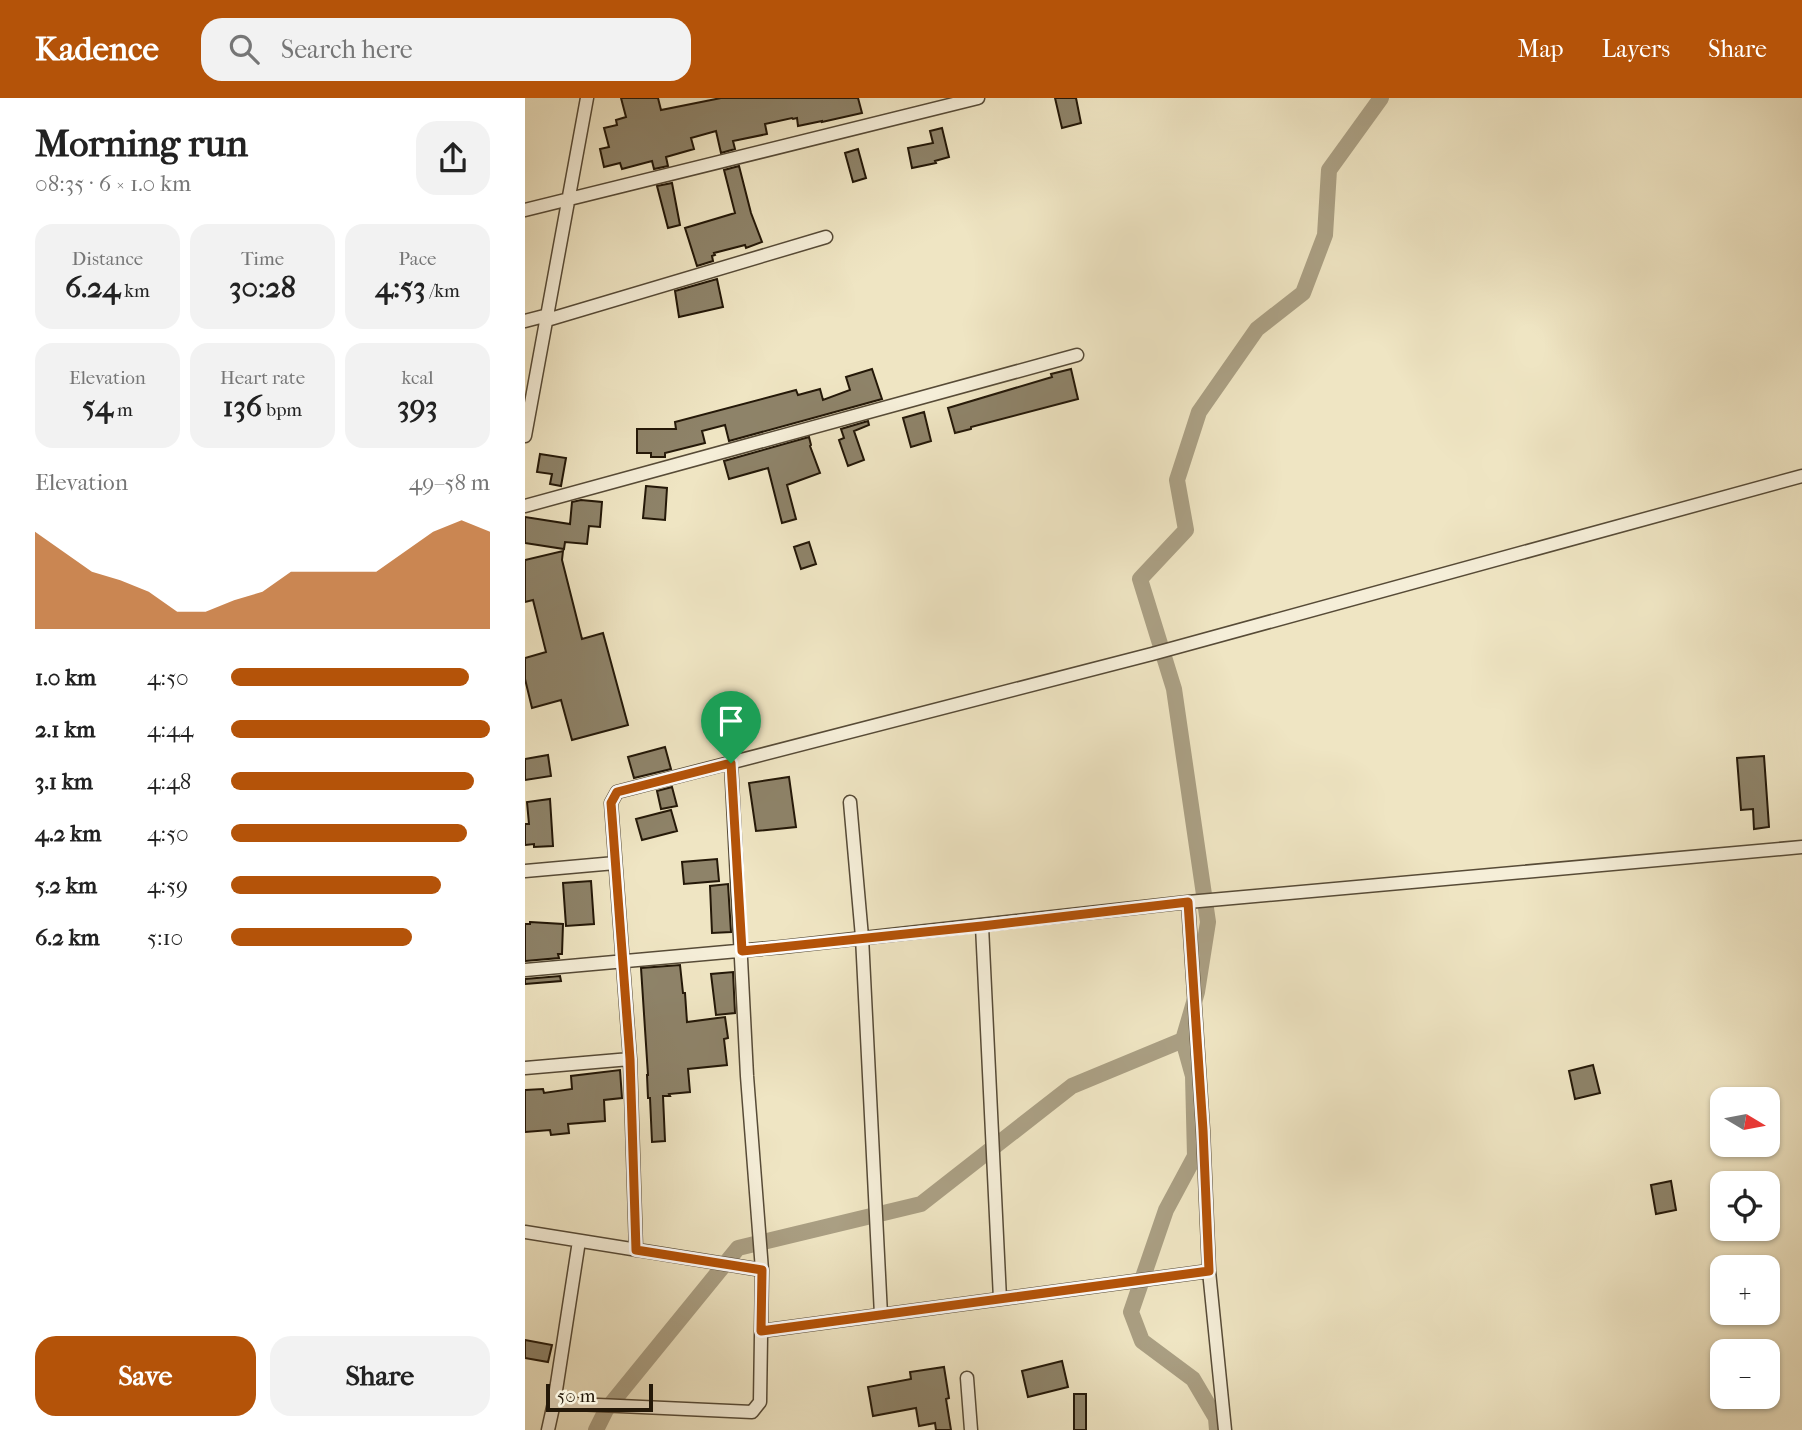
<!DOCTYPE html>
<meta charset="utf-8">
<style>
body{margin:0;font-family:"IM FELL French Canon",serif;background:#f2f2f2;color:#222;height:100vh;display:flex;flex-direction:column;font-size:26px;white-space:nowrap}
*{box-sizing:border-box;margin:0}
p{font-size:23px;color:#767676}
.icon{flex:none;width:38px;height:38px;fill:none;stroke:currentColor;stroke-width:2;stroke-linecap:round;stroke-linejoin:round}
.map{position:relative;flex:1;overflow:hidden}
.sheet{display:flex;flex-direction:column;background:#fff;width:525px}
.sheet>*{flex:none}
.needle{width:46px;rotate:100deg}
.buttons{position:absolute;left:1185px;top:989px;display:grid;gap:14px}
.buttons a{display:grid;place-items:center;width:70px;height:70px;border-radius:14px;background:#fff;box-shadow:0 2px 5px #0004;font-size:35px}
.scale{position:absolute;left:21px;bottom:18px;width:107px;box-sizing:border-box;padding-left:7px;border:4px solid #241808;border-top:0;font-size:19px;line-height:24px;white-space:nowrap;color:#241808;-webkit-text-stroke:5px #f5eed8;paint-order:stroke}
.pin{position:absolute;display:grid;place-items:center;width:60px;height:60px;color:#fff;margin:-72px -30px;border-radius:50% 50% 50% 0;rotate:-45deg;box-shadow:0 0 7px #0007}
.pin .icon{rotate:45deg}
.round{display:grid;place-items:center;flex:none;width:74px;height:74px;border-radius:21px;background:#f2f2f2}
.summary{display:flex;align-items:center;justify-content:space-between;height:119px;padding:0 35px}
h1{font-size:38px;font-weight:800;line-height:52px}
.stats{display:grid;grid-template-columns:repeat(3,1fr);gap:10px;height:119px;padding:7px 35px}
.stats div{display:grid;align-content:center;border-radius:18px;background:#f2f2f2;text-align:center}
.stats b{font-size:30px;font-weight:800}
.stats small{font-size:19px;font-weight:400}
.stats p{font-size:19px}
.chart{height:196px;padding:14px 35px}
.chart p{display:flex;justify-content:space-between}
.chart svg{width:100%;height:126px;margin-top:7px;fill:#b45309;opacity:.7}
.action{display:flex;gap:14px;margin-top:auto;padding:14px 35px}
.action a{flex:1;height:80px;border-radius:21px;background:#b45309;color:#fff;font-size:28px;font-weight:800;line-height:80px;text-align:center}
.action a+a{background:#f2f2f2;color:#222}
ul{padding:0 35px;list-style:none;font-size:23px}
li{display:grid;grid-template-columns:112px 84px 1fr;align-items:center;height:52px}
li i{height:18px;border-radius:9px;background:#b45309}
header{display:flex;align-items:center;gap:42px;box-sizing:border-box;height:98px;padding:0 35px;background:#b45309;color:#fff}
header strong{font-size:33px}
nav{display:flex;gap:38px;margin-inline-start:auto;font-size:24px}
.search{width:490px;height:63px;background:#f2f2f2;display:flex;align-items:center;gap:18px;box-sizing:border-box;padding:0 24px;border-radius:21px;color:#767676;font-size:26px}
main{display:flex;flex:1;min-height:0}
.map>svg:first-child{display:block}
</style>
<header>
<strong>Kadence</strong>
<div class="search"><svg class="icon" aria-label="search" viewBox="0 0 24 24"><circle cx="10" cy="10" r="6"/><path d="M15 15l6 6"/></svg>Search here</div>
<nav><a>Map</a><a>Layers</a><a>Share</a></nav>
</header>
<main>
<section class="sheet">
<div class="summary"><div><h1>Morning run</h1><p>08:35 · 6 × 1.0 km</p></div><a class="round"><svg class="icon" aria-label="share" viewBox="0 0 24 24"><path d="M12 15V3M7 8l5-5 5 5M5 13v7h14v-7"/></svg></a></div>
<div class="stats">
<div><p>Distance</p><b>6.24<small> km</small></b></div>
<div><p>Time</p><b>30:28</b></div>
<div><p>Pace</p><b>4:53<small> /km</small></b></div>
</div>
<div class="stats">
<div><p>Elevation</p><b>54<small> m</small></b></div>
<div><p>Heart rate</p><b>136<small> bpm</small></b></div>
<div><p>kcal</p><b>393</b></div>
</div>
<div class="chart"><p><span>Elevation</span>49–58 m</p>
<svg viewBox="0 0 160 44" preserveAspectRatio="none"><path d="M0 44V10L10 17L20 24L30 27L40 31L50 38L60 38L70 34L80 31L90 24L100 24L110 24L120 24L130 17L140 10L150 6L160 10V44z"/></svg>
</div>
<ul>
<li><b>1.0 km</b>4:50<i style="width:92%"></i></li>
<li><b>2.1 km</b>4:44<i style="width:100%"></i></li>
<li><b>3.1 km</b>4:48<i style="width:94%"></i></li>
<li><b>4.2 km</b>4:50<i style="width:91%"></i></li>
<li><b>5.2 km</b>4:59<i style="width:81%"></i></li>
<li><b>6.2 km</b>5:10<i style="width:70%"></i></li>
</ul>
<div class="action"><a>Save</a><a>Share</a></div>
</section>
<div class="map">
<svg width="1277" height="1332" viewBox="0 0 1277 1332">
<rect width="100%" height="100%" fill="#efe5c3"/>
<filter id="stains"><feTurbulence type="fractalNoise" baseFrequency=".00286" numOctaves="4"/><feColorMatrix values="0 0 0 0 .2 0 0 0 0 .09 0 0 0 0 .02 0 0 0 .5 -.17"/></filter>
<radialGradient id="worn" r=".72"><stop offset=".6" stop-color="#630" stop-opacity="0"/><stop offset="1" stop-color="#630" stop-opacity=".3"/></radialGradient>
<g fill="none" stroke-linecap="round" stroke-linejoin="round">
<path stroke="#aa9f83" stroke-width="16" d="M71 1332 81 1312 213 1150 396 1106 547 988 658 942
M692 1332 691 1320 668 1281 617 1243 606 1214 641 1112 670 1058 668 978 658 942 672 894 683 824 649 591 615 481 661 432 652 382 674 314 732 231 778 195 800 137 804 72 856 0"/>
</g>
<path fill="#8e8369" stroke="#241808" stroke-width="2" d="M96 0H133L136 12 196 0H333L337 15 297 24V23L273 28 272 20 268 21 267 20 240 26 242 36 208 43 210 51 196 55 191 33 166 40 169 51 141 59 143 68 129 71 127 63 97 71 95 65 79 69 75 51 84 49 79 30 92 27 91 22 101 19Z
M530 0H551L556 25 537 30Z
M417 30 424 59 410 63 411 65 387 70 383 50 408 45 405 33Z
M333 51 341 80 328 84 320 55Z
M214 68 226 115 237 144 221 150 220 147 189 155 190 157 187 158 188 163 172 168 160 130 210 115 199 72Z
M147 85 155 127 143 130 132 88Z
M192 181 198 209 154 219 150 193Z
M347 271 357 301 204 343 200 327 177 333 180 345 140 355V359H126V355H112V331H151L150 324 271 292 273 297 295 291 298 302 325 292 321 279Z
M546 271 553 301 446 329V331L430 335 423 310 527 279 526 276Z
M399 314 406 343 386 349 378 320Z
M343 323 344 327 329 333 339 362 323 368 314 342 319 340 316 331Z
M284 339 286 347 285 348 295 375 262 387 271 421 257 425 243 370 204 381 199 363Z
M15 356 41 360 36 388 25 386 27 376 12 374Z
M121 388 142 390 140 422 118 420Z
M56 402 77 404 75 429 64 428 62 446 40 444 39 451 0 445V419L45 426 47 404Z
M284 444 291 466 276 471 269 449Z
M38 453 37 462 57 541 78 535 103 627 47 642 36 602 7 610 0 581V560L21 554 8 502 0 504V462Z
M140 649 146 671 109 680 103 659Z
M23 657 26 678 0 682V661Z
M1239 658 1244 729 1229 731 1228 711 1216 712 1212 660Z
M264 679 271 729 231 733 224 685Z
M147 689 152 708 136 711 132 693Z
M25 701 28 748 9 749V746L0 747V726H4L2 704Z
M146 712 152 733 117 742 111 721Z
M192 761 194 783 159 786 157 764Z
M66 783 69 826 41 828 38 785Z
M203 786 206 834 187 835 185 788Z
M5 824 38 826 37 856H33L34 860 0 863V826H5Z
M155 867 158 895H160L162 924 200 919 203 940 199 941 202 967 163 971 165 994 144 996 145 998H138L140 1043 127 1044 125 1000H123L122 977H123L116 870Z
M208 874 210 915 191 917 186 876Z
M35 878 36 883 0 886V881Z
M1068 967 1075 995 1050 1001 1044 973Z
M95 972 97 1000 79 1002 80 1023 43 1026 44 1035 26 1037 25 1032 0 1034V992L18 991 19 995 47 991 46 978Z
M1146 1083 1151 1112 1131 1116 1126 1087Z
M0 1242 27 1247 23 1264 0 1260Z
M537 1263 543 1289 503 1299 497 1273Z
M419 1269 424 1300 421 1301 426 1332H411L410 1325 394 1328 391 1310 348 1318 343 1289 386 1281 385 1274Z
M549 1296H561V1332H549Z"/>
<g fill="none" stroke-linecap="round" stroke-linejoin="round">
<g stroke="#574b37" stroke-width="15">
<path id="street" d="M0 112 453 0
M22 222 301 139
M0 223 23 217
M0 338 62 0
M0 408 552 257
M325 704 337 839 356 1217
M0 773 90 765
M663 804 678 1032 684 1173 700 1332
M457 828 475 1201
M0 872 257 849 663 804 1277 749
M0 970 105 961
M0 1134 237 1172
M111 1152 105 961 86 705 92 694 627 556 1277 378
M236 1233 684 1173
M442 1280 446 1332
M29 1305 227 1314 235 1304 237 1172 222 978 206 665
M23 1332 29 1305 54 1143"/>
</g>
<use href="#street" stroke="#f5eed8" stroke-width="12"/>
</g>
<g fill="none" stroke-linecap="round" stroke-linejoin="round">
<g stroke="#fff" stroke-width="14">
<path id="route" d="M206 665 217 853 457 828 663 804 678 1032 684 1173 236 1233 237 1172 111 1152 105 961 86 705 92 694Z"/>
</g>
<use href="#route" stroke="#b45309" stroke-width="9"/>
</g>
<rect width="100%" height="100%" filter="url(#stains)"/>
<rect width="100%" height="100%" fill="url(#worn)"/>
</svg>
<div class="buttons">
<a><svg class="needle" viewBox="-14 -14 28 28"><path d="M0-13l5 13h-10z" fill="#e53935"/><path d="M0 13l5-13h-10z" fill="#767676"/></svg></a>
<a><svg class="icon" aria-label="locate" viewBox="0 0 24 24"><circle cx="12" cy="12" r="6"/><path d="M12 2v4M12 18v4M2 12h4M18 12h4"/></svg></a>
<a>+</a>
<a>−</a>
</div>
<div class="scale">50 m</div>
<div class="pin" style="left:206px;top:665px;background:#1e9e55"><svg class="icon" aria-label="arrive" viewBox="0 0 24 24"><path d="M6 21V4h12l-3 4 3 4H6"/></svg></div>
</div>
</main>
